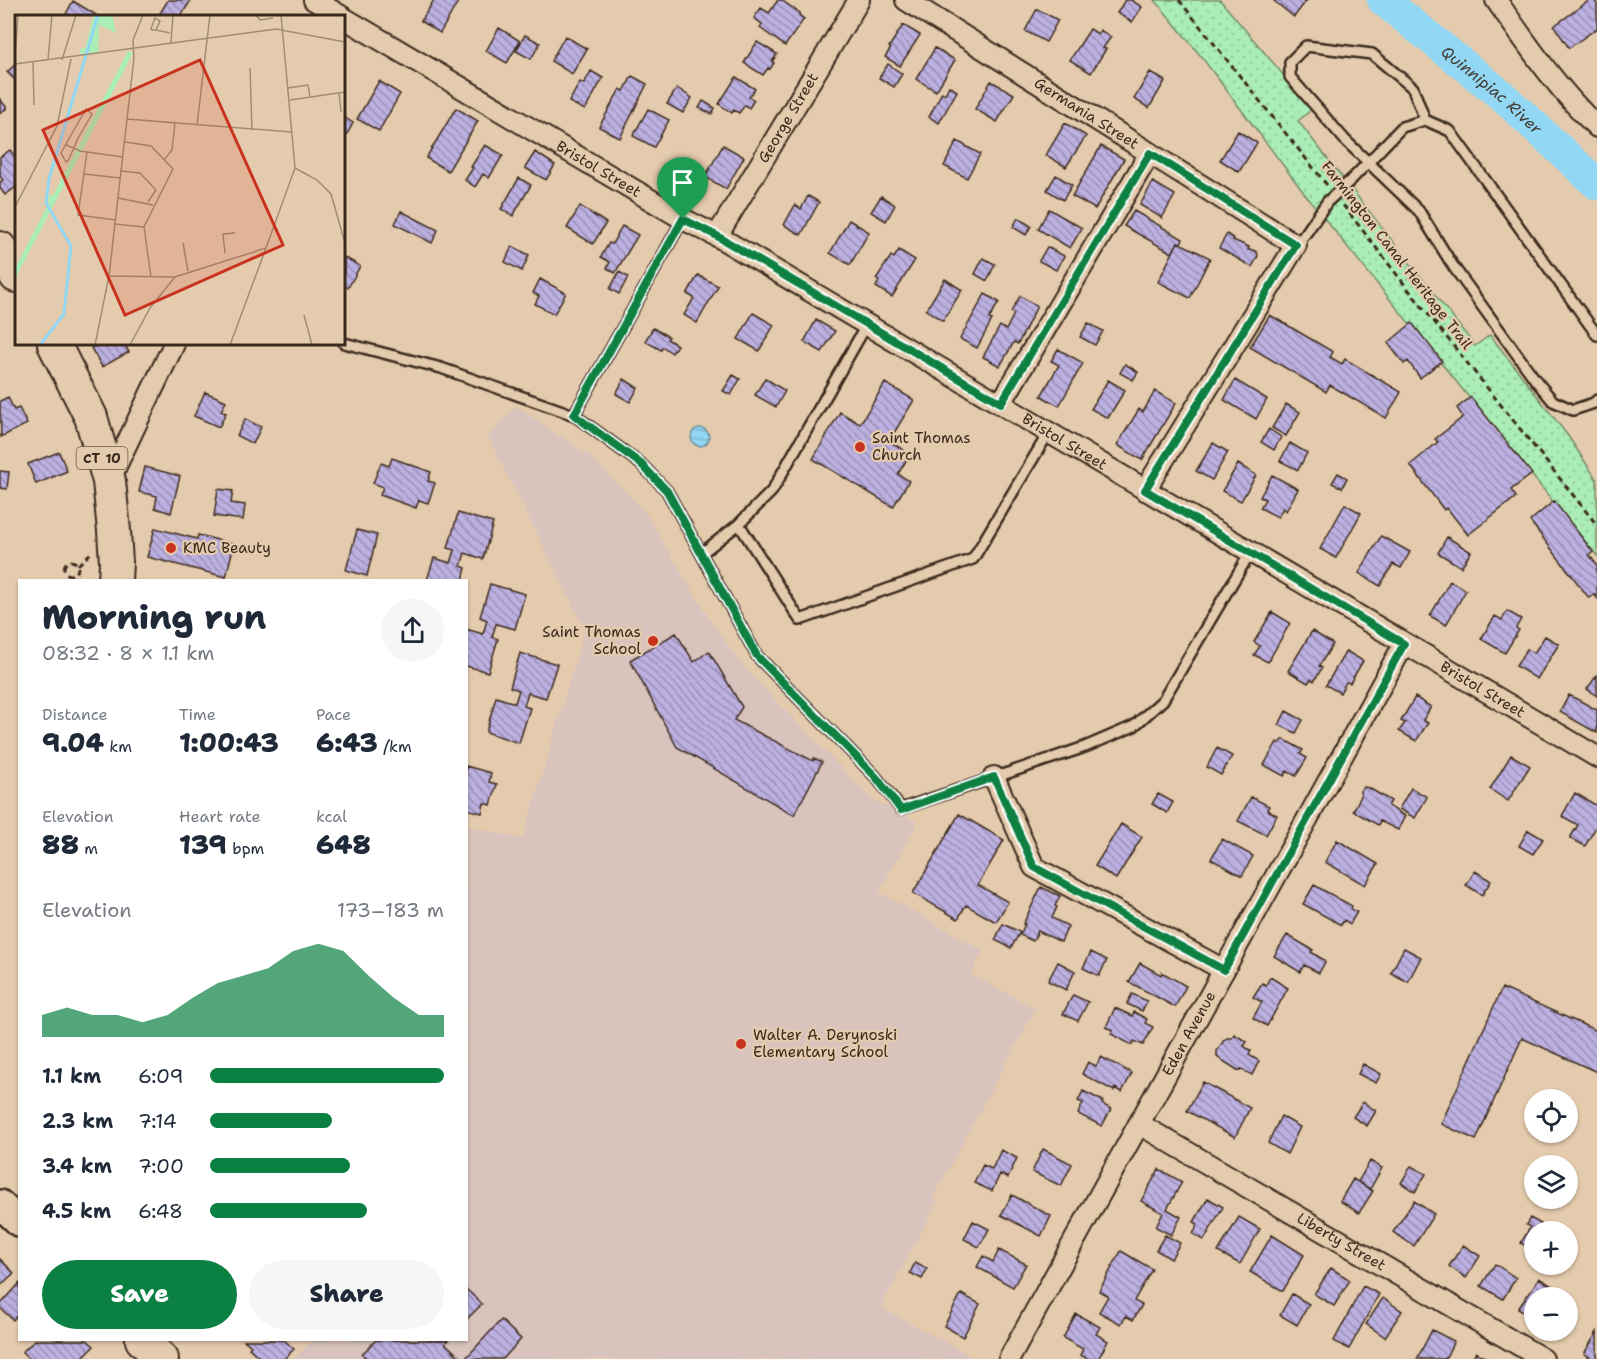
<!DOCTYPE html>
<meta charset="utf-8">
<style>
body{margin:0;font-family:"Shantell Sans",sans-serif;background:#f6f6f7;color:#1f2937;height:100vh;display:flex;flex-direction:column;font-size:22px;white-space:nowrap}
*{box-sizing:border-box;margin:0}
p{font-size:20px;color:#747a83}
.icon{flex:none;width:33px;height:33px;fill:none;stroke:currentColor;stroke-width:2;stroke-linecap:round;stroke-linejoin:round}
.map{position:relative;flex:1;overflow:hidden}
.details{position:absolute;left:18px;top:579px;width:450px;height:762px;display:flex;flex-direction:column;background:#fff;border-radius:0px;box-shadow:0 2px 4px #0004}
.details>*{flex:none}
.tools{position:absolute;left:1524px;top:1089px;display:grid;gap:12px}
.tools a{display:grid;place-items:center;width:54px;height:54px;border-radius:50%;background:#fff;box-shadow:0 2px 4px #0004;font-size:30px}
.pin{position:absolute;display:grid;place-items:center;width:51px;height:51px;color:#fff;margin:-62px -26px;border-radius:50% 50% 50% 0;rotate:-45deg;box-shadow:0 0 6px #0007}
.pin .icon{rotate:45deg}
.round{display:grid;place-items:center;flex:none;width:63px;height:63px;border-radius:32px;background:#f6f6f7}
.head{display:flex;align-items:center;justify-content:space-between;height:102px;padding:0 24px}
h1{font-size:33px;font-weight:800;line-height:45px}
.stats{display:grid;grid-template-columns:repeat(3,1fr);gap:9px;height:102px;padding:6px 24px}
.stats div{display:grid;align-content:center}
.stats b{font-size:26px;font-weight:800}
.stats small{font-size:16px;font-weight:400}
.stats p{font-size:16px}
.chart{height:168px;padding:12px 24px}
.chart p{display:flex;justify-content:space-between}
.chart svg{width:100%;height:108px;margin-top:6px;fill:#0b8043;opacity:.7}
.action{display:flex;gap:12px;margin-top:auto;padding:12px 24px}
.action a{flex:1;height:69px;border-radius:36px;background:#0b8043;color:#fff;font-size:24px;font-weight:800;line-height:69px;text-align:center}
.action a+a{background:#f6f6f7;color:#1f2937}
ul{padding:0 24px;list-style:none;font-size:20px}
li{display:grid;grid-template-columns:96px 72px 1fr;align-items:center;height:45px}
li i{height:15px;border-radius:8px;background:#0b8043}
.map>svg:first-child{display:block}
</style>
<div class="map">
<svg width="1597" height="1359" viewBox="0 0 1597 1359">
<defs>
<pattern id="park-dots" width="8" height="8" patternUnits="userSpaceOnUse" patternTransform="scale(1.5)"><rect width="8" height="8" fill="#abedb6"/><path d="M2 2h.1M6 6h.1" fill="none" stroke="#94cb9c" stroke-width="1.8" stroke-linecap="round"/></pattern>
<pattern id="water-rules" width="6" height="5" patternUnits="userSpaceOnUse" patternTransform="scale(1.5)"><rect width="6" height="5" fill="#92d7f4"/><path d="M0 2.5h6" fill="none" stroke="#7fb9d1"/></pattern>
<pattern id="building-back-hatch" width="6" height="6" patternUnits="userSpaceOnUse" patternTransform="scale(1.5)"><rect width="6" height="6" fill="#bcb0e1"/><path d="M-1 5l2 2M0 0l6 6M5-1l2 2" fill="none" stroke="#9a8fb6"/></pattern>
</defs>
<rect width="100%" height="100%" fill="#e5cbad"/>
<filter id="ink" filterUnits="userSpaceOnUse"><feTurbulence type="fractalNoise" baseFrequency=".0167" numOctaves="2"/><feDisplacementMap in="SourceGraphic" scale="12" xChannelSelector="R" yChannelSelector="G"/><feConvolveMatrix kernelMatrix="1 2 1 2 8 2 1 2 1" color-interpolation-filters="sRGB"/></filter>
<g filter="url(#ink)">
<path fill="#d9c3bd" d="M516 406 591 457 645 512 713 624 744 667 871 799 918 822 879 892 983 950 971 975 1036 1008 933 1197 938 1201 881 1307 976 1359H293L313 1340H466L467 826 523 839 585 629 488 437Z"/>
<path fill="url(#park-dots)" stroke="#738c6a" stroke-width="1.5" d="M1155 0H1220L1312 109 1298 121 1475 346 1490 335 1568 436 1597 480V556L1304 193 1200 55Z"/>
<path fill="url(#water-rules)" stroke="#6f929e" stroke-width="1.5" d="M691 437a9 9 0 1 1 18 0a9 9 0 1 1-18 0Z"/>
<g fill="none" stroke-linecap="round" stroke-linejoin="round">
<path stroke="#92d7f4" stroke-width="32" id="s1" d="M1383 0 1501 95 1597 184"/>
</g>
<path fill="url(#building-back-hatch)" stroke="#3b2a1e" stroke-width="1.5" d="M168 0H191L181 16H162L159 15Z
M434 0H459L440 33 421 21Z
M778 0H781L800 13 799 15 804 19 785 46 760 28 762 24 754 18 761 8 769 13Z
M1125 0H1131L1142 7 1132 22 1117 13Z
M1274 0H1307L1294 17 1274 1Z
M1590 0H1594L1597 4V28L1569 48 1554 26Z
M73 1 96 15 95 16H70L66 14Z
M1037 9 1058 20 1046 42 1025 31Z
M903 25 920 35 900 66 885 57 891 48 889 47Z
M499 28 520 41 507 63 486 51Z
M1090 29 1098 34 1100 30 1111 37 1103 48 1106 49 1091 73 1070 60Z
M525 35 540 43 531 59 516 51Z
M565 36 587 49 572 74 551 61Z
M757 42 777 54 772 62 774 63 770 69 768 68 763 75 744 63Z
M935 48 955 60 936 91 916 79Z
M16 64V77L14 79 7 72Z
M888 64 902 74 894 87 879 78Z
M591 71 603 78 585 110 569 102 580 82 584 84Z
M1150 72 1165 81 1149 108 1134 99Z
M632 76 647 84 620 138 599 127 620 89 624 91Z
M736 77 755 89 749 97 754 100 749 108 745 105 739 113 734 110 732 113 719 104Z
M379 81 400 94 379 131 357 119Z
M991 81 1014 94 997 122 975 109Z
M949 86 957 91 939 123 929 117 942 92 945 94Z
M677 88 692 98 683 113 667 104Z
M0 99 7 108 0 113Z
M703 101 715 108 712 114 699 108Z
M456 108 478 121 448 171 426 158Z
M648 109 669 120 654 147 633 136Z
M344 117 353 123 345 138 344 137Z
M1065 123 1086 136 1066 167 1046 155Z
M1238 131 1257 143 1239 172 1220 160Z
M957 141 980 154 967 178 944 166Z
M485 145 503 155 489 178 483 174 475 187 465 180 473 168 471 167Z
M723 145 744 157 726 189 705 177Z
M1101 146 1124 159 1095 209 1072 196Z
M10 150 16 158V187L5 195 0 188V182L3 180 0 176V157Z
M535 152 555 165 546 180 525 168Z
M1056 175 1072 185 1063 200 1047 190Z
M519 178 531 185 513 216 501 209Z
M1153 182 1175 195 1162 218 1140 205Z
M808 196 819 202 801 235 784 225 795 205 801 209Z
M881 196 895 205 886 221 871 212Z
M580 206 606 223 593 244 567 228Z
M1049 209 1082 228 1070 248 1038 229Z
M401 211 438 230 432 243 395 224Z
M1134 211 1183 239 1181 243 1178 242 1172 253 1124 226Z
M1018 218 1031 226 1026 235 1013 227Z
M849 220 869 232 850 265 830 253Z
M622 226 638 235 615 273 607 268 610 262 601 257 609 243 612 244Z
M1227 234 1234 239 1233 240 1249 247 1248 250H1253L1257 252 1258 256 1252 267 1219 248Z
M1178 242 1210 258 1190 298 1158 282Z
M512 246 529 255 522 271 505 262Z
M1047 247 1064 256 1056 270 1039 261Z
M899 250 915 260 892 297 876 287 879 281 876 279 891 256 894 258Z
M344 257 360 266 348 288 344 285Z
M983 258 995 264 987 281 975 274Z
M619 272 628 277 619 294 610 289Z
M698 275 718 286 697 323 684 315 694 298 687 294Z
M540 279 566 293 554 314 535 304 539 296 533 293Z
M945 279 962 290 943 321 926 310Z
M985 294 999 302 989 319 992 320 977 348 960 339Z
M1020 296 1037 306 1018 344 1014 342 1000 366 983 357 1000 326 1006 330 1014 314 1011 312Z
M753 313 774 325 759 351 738 339Z
M1270 315 1333 352 1330 357 1342 364 1345 359 1401 392 1386 418 1330 385 1326 392 1250 347Z
M816 320 835 331 822 352 804 342Z
M1088 323 1103 331 1095 345 1080 337Z
M1412 323 1442 361 1420 378 1408 361 1404 364 1388 343Z
M653 328 669 337 667 339 677 345 672 353 663 347 661 350 645 341Z
M100 344H124L129 352 102 367 91 348Z
M1058 349 1083 363 1059 406 1041 396 1059 365 1051 361Z
M1125 364 1138 372 1133 380 1120 373Z
M733 375 740 379 731 395 723 391Z
M765 378 785 391 776 407 755 395Z
M624 379 638 388 630 402 616 394Z
M1108 380 1125 390 1108 418 1091 409Z
M1235 380 1267 399 1256 419 1224 400Z
M885 383 914 400 889 441 910 454 898 474 909 481 893 507 813 459 840 412 860 424Z
M1155 391 1176 403 1142 460 1117 445 1139 409 1143 412Z
M205 392 226 401 221 411 226 413 219 427 194 416Z
M8 397 14 410 19 408 27 424 1 437 0 401Z
M1471 397 1532 474 1511 490 1516 497 1468 535 1447 508 1444 510 1410 465 1438 442 1435 439 1463 417 1457 408Z
M1286 404 1300 412 1286 436 1272 428Z
M245 419 261 427 253 444 237 436Z
M1269 429 1281 437 1274 450 1261 442Z
M1213 443 1228 452 1212 480 1196 471Z
M1290 443 1307 453 1298 470 1280 461Z
M59 452 67 471 36 484 28 464Z
M392 458 431 472 428 481 435 483 428 503 419 500 416 508 380 495 383 487 373 483 381 463 389 466Z
M1238 464 1256 475 1241 501 1222 491Z
M145 467 180 476 171 513 155 508 157 496 139 492Z
M0 471 9 472 7 489 0 488Z
M1338 473 1347 478 1342 488 1332 483Z
M1272 475 1298 489 1286 511 1283 508 1278 517 1260 508 1265 499 1260 497Z
M218 489 233 491 231 503 245 505 243 520 214 516Z
M1554 501 1593 552 1589 555 1597 565V598L1594 594 1589 598 1530 521Z
M1345 504 1361 513 1336 558 1320 549Z
M458 513 493 523 483 559 465 553 461 566 466 568 463 580H427L434 558 451 563 455 550 448 548Z
M155 528 197 539 198 535 234 544 226 577 147 557Z
M357 530 377 535 367 576 346 570Z
M1381 536 1410 552 1401 568 1393 564 1380 586 1359 573Z
M1447 537 1471 552 1461 567 1438 553Z
M1450 581 1466 590 1446 625 1430 616Z
M490 584 525 594 515 629 496 624 492 637 498 639 488 672 466 666V629L483 634 487 620 480 617Z
M1507 611 1521 619 1516 628 1519 630 1505 653 1481 639 1495 616 1502 620Z
M1272 612 1290 623 1268 662 1254 655 1260 646 1254 642Z
M1312 631 1333 644 1319 666 1322 668 1314 681 1311 679 1308 683 1288 671Z
M676 633 694 662 709 651 742 707 734 720 813 761 814 758 822 762 794 815 677 747 630 660Z
M1545 636 1559 644 1537 679 1516 666 1527 649 1534 653Z
M1346 651 1363 661 1350 683 1346 682 1340 693 1326 685Z
M520 653 557 664 546 698 528 693 524 706 530 708 519 743 486 732 496 697 515 703 519 690 510 687Z
M1597 675V696L1587 689Z
M1569 695 1597 710V733L1560 712Z
M1415 697 1431 707 1423 720 1428 723 1416 741 1399 731 1405 723 1401 721Z
M1286 711 1303 720 1296 733 1279 725Z
M1283 739 1303 750 1300 754 1307 758 1296 776 1287 771 1284 776 1264 765 1277 742 1280 744Z
M1217 748 1232 756 1221 775 1207 767Z
M1511 755 1530 766 1508 801 1490 789Z
M466 766 491 773 489 782 497 784 491 805 484 803 482 813 466 809Z
M1364 787 1369 788 1391 801 1388 806 1405 816 1398 830 1380 821 1378 825 1353 811 1361 796 1360 791Z
M1411 788 1427 797 1415 818 1399 809Z
M1575 793 1597 806V825L1585 846 1570 838 1578 825 1562 816Z
M1158 794 1173 802 1167 813 1152 804Z
M1251 797 1269 806 1267 810 1277 815 1266 835 1238 821Z
M959 814 1004 840 978 885 1008 902 996 922 966 905 958 919 913 893Z
M1121 824 1142 837 1116 879 1095 866Z
M1528 830 1543 839 1533 854 1519 846Z
M1222 839 1253 856 1242 876 1211 859Z
M1337 840 1378 864 1365 885 1325 862Z
M1475 871 1491 881 1482 895 1466 885Z
M1314 885 1352 906 1351 909 1357 912 1350 924 1344 920 1341 925 1303 904Z
M1041 887 1060 896 1055 906 1057 907 1052 918 1068 926 1061 942 1038 931 1033 941 1020 935 1025 924H1023Z
M1003 924 1020 932 1011 948 995 940Z
M1287 935 1313 950 1311 952 1324 960 1325 962 1319 973 1304 965 1300 972 1274 956Z
M1404 948 1421 957 1408 982 1391 973Z
M1091 952 1107 960 1099 976 1083 968Z
M1058 962 1075 971 1066 990 1048 981Z
M1140 963 1161 975 1162 972 1186 986 1175 1007 1129 982Z
M1270 977 1288 988 1267 1026 1253 1018 1262 1002 1253 997 1262 983 1266 985Z
M1502 988 1597 1031V1072L1522 1038 1476 1140 1441 1124Z
M1132 994 1147 1001 1142 1011 1127 1004Z
M1073 995 1088 1002 1078 1021 1063 1014Z
M1115 1008 1132 1016 1134 1012 1147 1019 1145 1023 1153 1027 1143 1045 1134 1041 1132 1045 1111 1034 1113 1030 1106 1027Z
M1234 1034 1247 1042 1244 1046 1251 1051 1249 1055 1259 1061 1252 1075 1241 1069 1239 1071 1217 1057V1051L1224 1040 1227 1038H1232Z
M1101 1057 1132 1073 1122 1092 1115 1088 1114 1091 1082 1074 1088 1062 1096 1066Z
M1363 1064 1381 1074 1376 1083 1358 1074Z
M1203 1082 1250 1108 1235 1137 1187 1111Z
M1083 1091 1103 1101 1102 1104 1111 1109 1102 1126 1078 1114 1083 1103 1078 1101Z
M1363 1102 1376 1111 1367 1126 1353 1117Z
M1281 1116 1300 1127 1287 1154 1268 1143Z
M1043 1149 1072 1164 1061 1186 1032 1172Z
M1001 1150 1017 1158 1008 1178 1000 1174 992 1191 974 1183 983 1165 992 1169Z
M1370 1161 1382 1168 1370 1189 1358 1182Z
M1411 1166 1426 1174 1415 1192 1401 1183Z
M1159 1169 1182 1182 1167 1209 1181 1217 1171 1235 1156 1227 1163 1213 1141 1201Z
M1353 1179 1373 1191 1359 1213 1340 1201Z
M1012 1195 1051 1216 1041 1236 1001 1215Z
M1208 1198 1223 1207 1204 1240 1193 1234 1198 1224 1194 1222Z
M1414 1201 1434 1214 1414 1246 1393 1232Z
M1239 1217 1260 1229 1240 1264 1218 1252Z
M1530 1218 1541 1224 1537 1230 1539 1232H1534V1251L1521 1243 1530 1227 1526 1225Z
M973 1221 989 1229 979 1247 964 1239Z
M1165 1235 1180 1243 1171 1259 1156 1250Z
M1272 1235 1304 1255 1283 1291 1250 1272Z
M1463 1245 1480 1256 1466 1278 1449 1266Z
M999 1250 1026 1264 1013 1287 977 1267 983 1256 993 1262Z
M1121 1251 1152 1269 1134 1301 1142 1305 1133 1320 1126 1316 1121 1324 1099 1312 1108 1296 1099 1291Z
M0 1259 14 1273 0 1286Z
M915 1263 927 1269 922 1279 910 1273Z
M1495 1264 1516 1278 1503 1299 1481 1286Z
M1331 1268 1350 1280 1334 1306 1314 1294Z
M1539 1278 1565 1294 1563 1298H1534V1319L1518 1309Z
M20 1283V1312L13 1320 0 1308V1305Z
M1363 1286 1379 1294 1349 1349 1334 1341Z
M466 1289 482 1304 466 1320Z
M961 1294 980 1304 963 1337 944 1326Z
M1292 1294 1309 1304 1297 1325 1280 1315Z
M1383 1298 1402 1311 1385 1337 1366 1324Z
M1076 1314 1100 1327 1096 1334 1108 1341 1098 1359H1088L1080 1355 1083 1349 1063 1338Z
M501 1320 521 1339 503 1359H465Z
M1432 1330 1454 1341 1445 1359H1417Z
M1597 1332V1359H1593L1584 1354Z
M35 1340H87L94 1346 81 1359H30L22 1352Z
M244 1340H284L294 1349 284 1359H261L249 1348 251 1346Z
M376 1340H448L445 1343 462 1359H367L362 1354Z
M1476 1352 1488 1359H1472Z"/>
<g fill="none" stroke-linecap="round" stroke-linejoin="round">
<g stroke="#3b2a1e" stroke-width="14">
<path id="service" d="M1425 120 1413 88 1372 54 1306 46 1290 62V77L1345 140 1419 211 1453 266 1537 382 1553 401 1573 410 1594 403 1597 400
M1296 245 1306 233 1327 202 1352 179 1402 127 1425 120 1450 131 1597 335
M344 343 441 368 574 415 641 464 667 491 757 656 876 777 901 809 1085 747 1134 726 1163 700 1250 553
M574 415 683 219
M739 524 800 620 973 559 1049 432
M702 553 739 524 772 491 867 324"/>
</g>
<g stroke="#3b2a1e" stroke-width="24">
<g id="minor">
<path d="M314 0 341 16"/>
<path id="s2" d="M906 0 1296 245 1145 490"/>
<path d="M1496 0C1527 44 1558 90 1597 127"/>
<path id="s3" d="M344 18 683 219 717 236C1011 409 1303 584 1597 757"/>
<path id="s4" d="M717 236 859 0"/>
<path d="M1001 403 1150 153"/>
<path d="M109 481 174 344"/>
<path d="M994 777 1034 867 1224 970"/>
<path id="s5" d="M1139 1124 1543 1359"/>
<path id="s6" d="M1009 1359 1404 644"/>
</g>
</g>
<g stroke="#3b2a1e" stroke-width="32">
<path id="secondary" d="M0 1204 20 1223"/>
</g>
<g stroke="#3b2a1e" stroke-width="36">
<path id="trunk" d="M0 248 16 276
M54 344 91 417 109 481 114 531 116 563 115 580
M142 1340 162 1359"/>
</g>
<path stroke="#3b2a1e" stroke-width="3" stroke-dasharray="6 4.5" stroke-linecap="butt" d="M1179 0 1327 185
M1343 205 1408 289 1597 525
M64 568a7 7 0 1 1 14 0a7 7 0 1 1-14 0Z
M78 565 92 552"/>
<use href="#service" stroke="#e5cbad" stroke-width="9"/>
<use href="#minor" stroke="#e5cbad" stroke-width="20"/>
<use href="#secondary" stroke="#e5cbad" stroke-width="27"/>
<use href="#trunk" stroke="#e5cbad" stroke-width="32"/>
</g>
</g>
<g fill="none" stroke-linecap="round" stroke-linejoin="round" filter="url(#ink)">
<g stroke="#fff" stroke-width="12">
<path id="route" d="M1150 153 1296 245 1145 490 1404 644 1224 970 1034 867 994 777 901 810 876 777 757 656 667 491 641 464 574 415 683 219 717 236 1001 403Z"/>
</g>
<use href="#route" stroke="#0b8043" stroke-width="8"/>
</g>
<g fill="#c8321e" stroke="#e5cbad" stroke-width="2">
<circle cx="860" cy="447" r="6"/>
<circle cx="171" cy="548" r="6"/>
<circle cx="653" cy="641" r="6"/>
<circle cx="741" cy="1044" r="6"/>
</g>
<g text-anchor="middle" dominant-baseline="central" stroke-width="4.5" stroke-linejoin="round" paint-order="stroke">
<rect fill="#e5cbad" stroke="#6e5a49" stroke-width="1.5" x="76.5" y="447" width="51" height="22" rx="4.5"/>
<g font-size="14" font-weight="bold" fill="#3b2a1e">
<text x="102" y="458">CT 10</text>
</g>
<g font-size="15" fill="#3b2a1e" stroke="#e5cbad">
<text stroke="none"><textPath href="#s2" startOffset="213">Germania Street</textPath></text>
<text stroke="none"><textPath href="#s4" startOffset="138">George Street</textPath></text>
<text stroke="none"><textPath href="#s3" startOffset="296">Bristol Street</textPath></text>
<text transform="translate(1397 255) rotate(52)">Farmington Canal Heritage Trail</text>
<text stroke="none"><textPath href="#s3" startOffset="836">Bristol Street</textPath></text>
<text stroke="none"><textPath href="#s3" startOffset="1322">Bristol Street</textPath></text>
<text stroke="none"><textPath href="#s6" startOffset="372">Eden Avenue</textPath></text>
<text stroke="none"><textPath href="#s5" startOffset="234">Liberty Street</textPath></text>
</g>
<g font-size="15" fill="#3b2a1e" stroke="#e5cbad" text-anchor="start">
<text x="872" y="438">Saint Thomas<tspan x="872" dy="17">Church</tspan></text>
<text x="183" y="548">KMC Beauty</text>
<text x="641" y="632" text-anchor="end">Saint Thomas<tspan x="641" dy="17">School</tspan></text>
<text x="753" y="1035">Walter A. Derynoski<tspan x="753" dy="17">Elementary School</tspan></text>
</g>
<g font-size="16" font-style="italic" fill="#443b33" stroke="#e5cbad">
<text stroke="none"><textPath href="#s1" startOffset="141">Quinnipiac River</textPath></text>
</g>
</g>
<g transform="translate(15 15)">
<rect width="330" height="330" fill="#e5cbad"/>
<path d="M79 0H97L101 18 84 10 83 37 66 40 65 34 70 33Z" fill="#abedb6"/>
<path d="M113 36 118 38 0 264V253L33 190 34 180H38Z" fill="#abedb6"/>
<path fill="none" stroke="#92d7f4" stroke-width="3" d="M25 330 49 299 56 231 31 188 34 164 83 0"/>
<path fill="none" stroke="#a18b74" stroke-width="1.5" d="M241 0 245 5 258 3M141 15 145 6 140 3 136 14 137 15H141L155 18M156 28 158 0M0 41 3 0M33 45 37 0M47 45 61 0M18 47 19 90M0 49 261 14 330 27M235 53 237 115M273 73 293 70 295 82M324 78 326 97M275 85 330 77M112 104 277 117M182 110 195 0M110 127 136 131 158 154 129 212 136 262M51 129 46 138 51 147 53 146 57 137 59 133 60 130 62 125 77 99 71 94 51 129 53 131 59 133 65 136 108 142M72 137 63 200 101 205M149 145 157 135 160 108M280 153 302 165 316 179 330 228M106 156 125 158 141 175 133 187M69 159 105 163M103 183 138 190M0 192 42 111 56 44M100 209 129 212M168 228 173 256M210 238 208 219 220 218M94 261 160 262M289 300 297 330M80 330 94 261 119 43 118 25 128 0M115 330 135 293 160 262 251 233 280 153 266 0M215 330 251 233"/>
<path fill="#c8321e" fill-opacity="0.15" stroke="#c8321e" stroke-width="3" d="M185 45 268 230 110 300 28 115Z"/>
<rect width="330" height="330" fill="none" stroke="#3b2a1e" stroke-width="3"/>
</g>
</svg>
<div class="tools">
<a><svg class="icon" aria-label="locate" viewBox="0 0 24 24"><circle cx="12" cy="12" r="6"/><path d="M12 2v4M12 18v4M2 12h4M18 12h4"/></svg></a>
<a><svg class="icon" aria-label="layers" viewBox="0 0 24 24"><path d="M12 4l9 5-9 5-9-5zM3 14l9 5 9-5"/></svg></a>
<a>+</a>
<a>−</a>
</div>
<div class="pin" style="left:683px;top:219px;background:#1e9e55"><svg class="icon" aria-label="arrive" viewBox="0 0 24 24"><path d="M6 21V4h12l-3 4 3 4H6"/></svg></div>
<section class="details">
<div class="head"><div><h1>Morning run</h1><p>08:32 · 8 × 1.1 km</p></div><a class="round"><svg class="icon" aria-label="share" viewBox="0 0 24 24"><path d="M12 15V3M7 8l5-5 5 5M5 13v7h14v-7"/></svg></a></div>
<div class="stats">
<div><p>Distance</p><b>9.04<small> km</small></b></div>
<div><p>Time</p><b>1:00:43</b></div>
<div><p>Pace</p><b>6:43<small> /km</small></b></div>
</div>
<div class="stats">
<div><p>Elevation</p><b>88<small> m</small></b></div>
<div><p>Heart rate</p><b>139<small> bpm</small></b></div>
<div><p>kcal</p><b>648</b></div>
</div>
<div class="chart"><p><span>Elevation</span>173–183 m</p>
<svg viewBox="0 0 160 44" preserveAspectRatio="none"><path d="M0 44V35L10 32L20 35L30 35L40 38L50 35L60 28L70 22L80 19L90 16L100 9L110 6L120 9L130 19L140 28L150 35L160 35V44z"/></svg>
</div>
<ul>
<li><b>1.1 km</b>6:09<i style="width:100%"></i></li>
<li><b>2.3 km</b>7:14<i style="width:52%"></i></li>
<li><b>3.4 km</b>7:00<i style="width:60%"></i></li>
<li><b>4.5 km</b>6:48<i style="width:67%"></i></li>
</ul>
<div class="action"><a>Save</a><a>Share</a></div>
</section>
</div>
